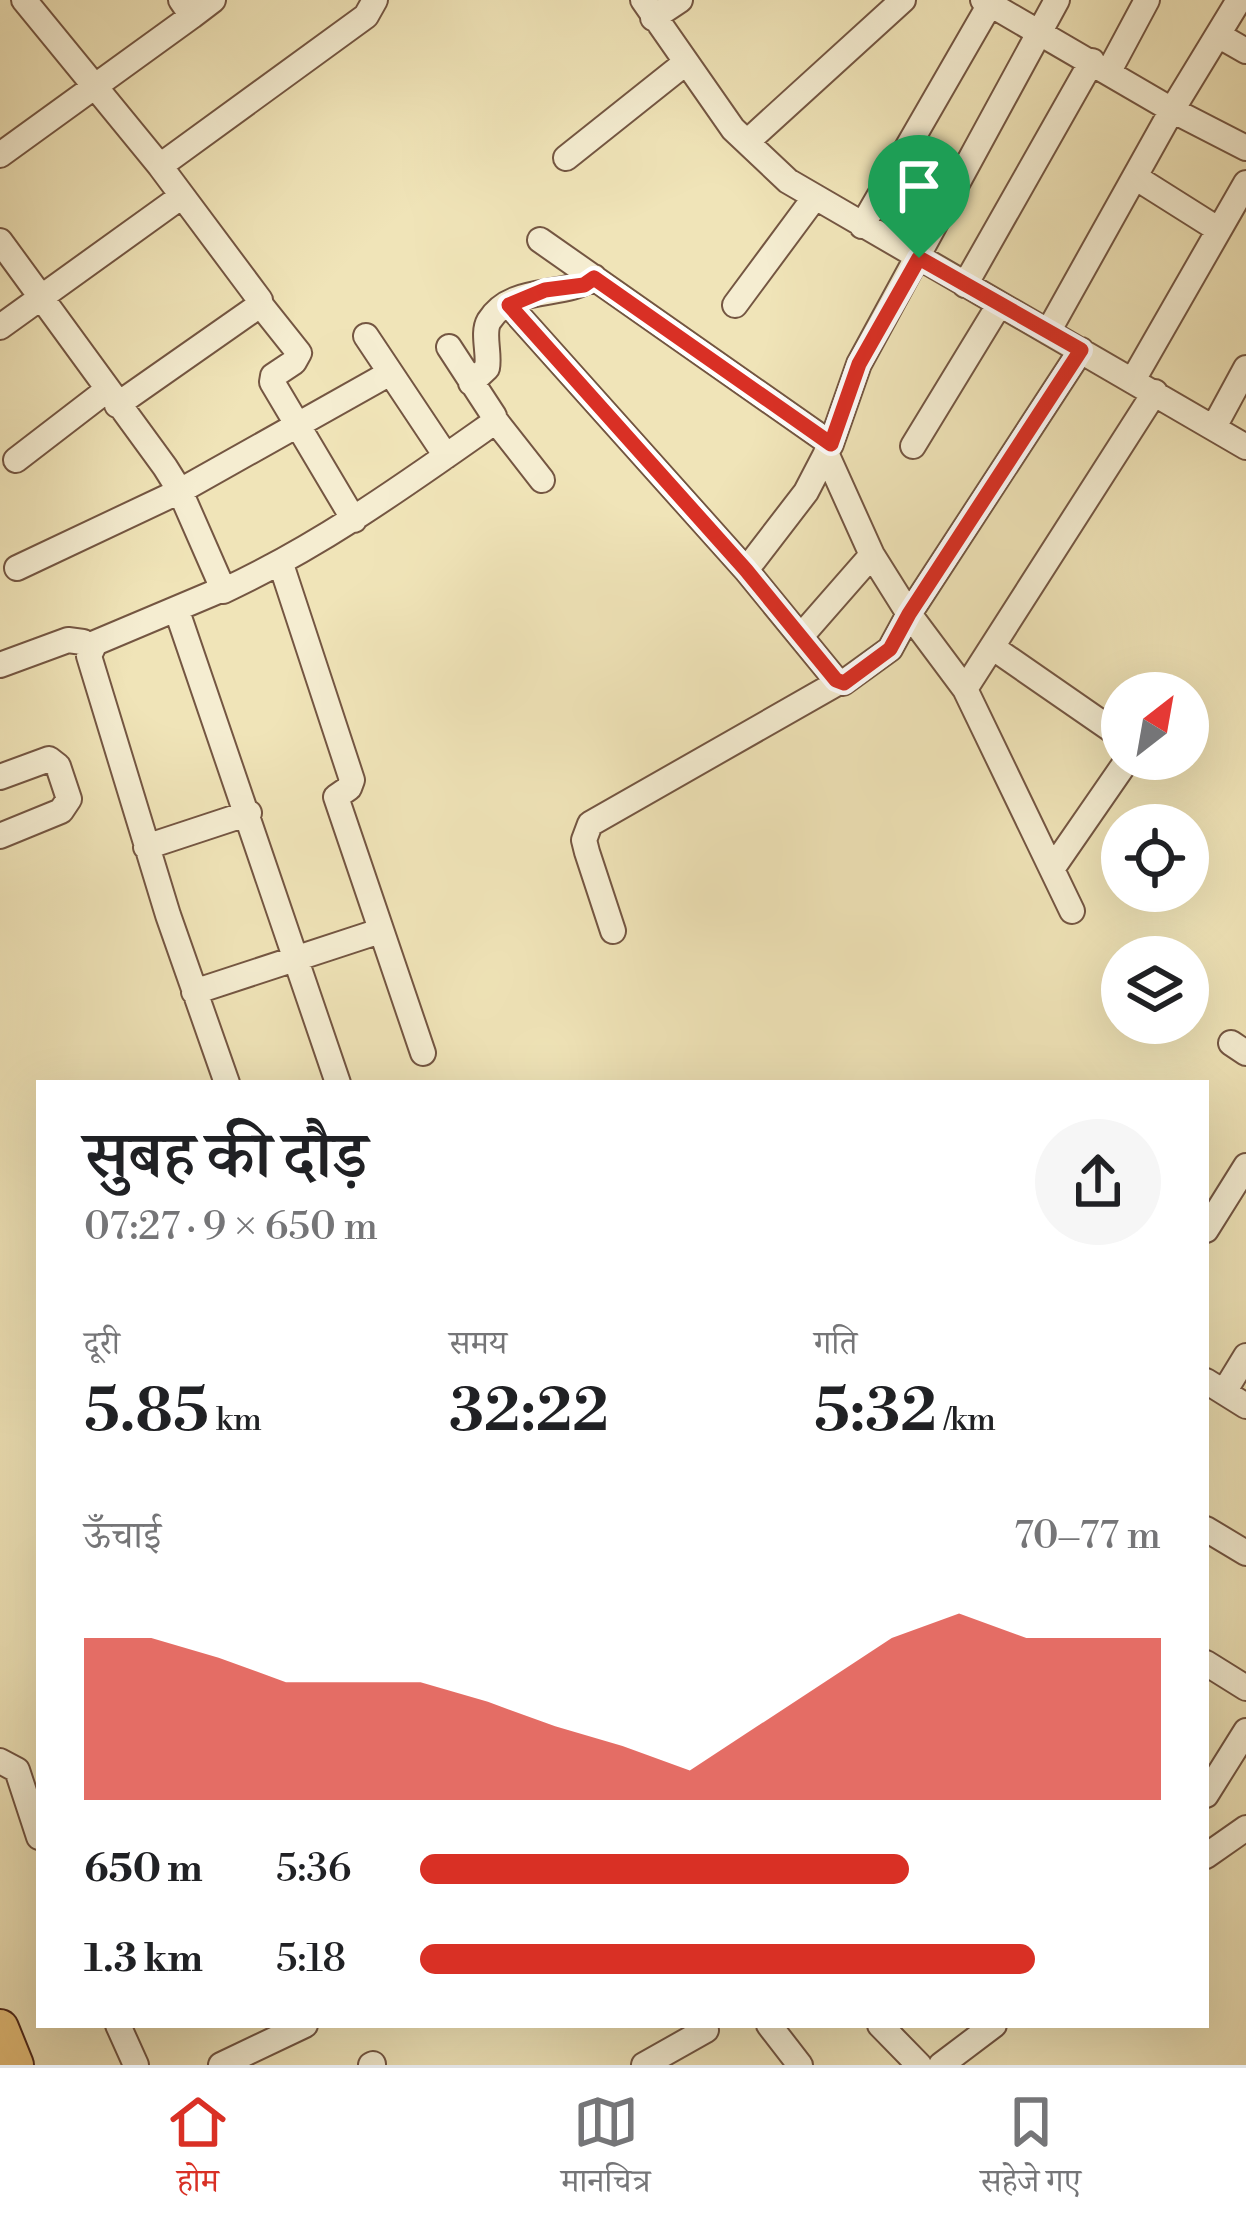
<!DOCTYPE html>
<html lang="hi">
<meta charset="utf-8">
<style>
body{margin:0;font-family:"Libre Bodoni","Noto Serif Devanagari",serif;background:#f6f6f6;color:#202124;height:100vh;display:flex;flex-direction:column;font-size:45px;white-space:nowrap}
*{box-sizing:border-box;margin:0}
p{font-size:39px;color:#757577}
.icon{flex:none;width:66px;height:66px;fill:none;stroke:currentColor;stroke-width:2;stroke-linecap:round;stroke-linejoin:round}
.map{position:relative;flex:1;overflow:hidden}
.panel{position:absolute;left:36px;top:1080px;width:1173px;height:948px;display:flex;flex-direction:column;background:#fff;border-radius:0px;box-shadow:0 12px 48px #0002}
.panel>*{flex:none}
.needle{width:78px;rotate:31deg}
.buttons{position:absolute;left:1101px;top:672px;display:grid;gap:24px}
.buttons a{display:grid;place-items:center;width:108px;height:108px;border-radius:50%;background:#fff;box-shadow:0 12px 48px #0002;font-size:60px}
.pin{position:absolute;display:grid;place-items:center;width:102px;height:102px;color:#fff;margin:-123px -51px;border-radius:50% 50% 50% 0;rotate:-45deg;box-shadow:0 0 12px #0007}
.pin .icon{rotate:45deg}
.round{display:grid;place-items:center;flex:none;width:126px;height:126px;border-radius:63px;background:#f6f6f6}
.head{display:flex;align-items:center;justify-content:space-between;height:204px;padding:0 48px}
h1{font-size:66px;font-weight:600;line-height:90px}
.metrics{display:grid;grid-template-columns:repeat(3,1fr);gap:18px;height:204px;padding:12px 48px}
.metrics div{display:grid;align-content:center}
.metrics b{font-size:60px;font-weight:600}
.metrics small{font-size:33px;font-weight:400}
.metrics p{font-size:33px}
.chart{height:336px;padding:24px 48px}
.chart p{display:flex;justify-content:space-between}
.chart svg{width:100%;height:216px;margin-top:12px;fill:#d93025;opacity:.7}
ul{padding:0 48px;list-style:none;font-size:39px}
li{display:grid;grid-template-columns:192px 144px 1fr;align-items:center;height:90px}
li i{height:30px;border-radius:15px;background:#d93025}
.menu{display:flex;justify-content:space-around;align-items:center;height:168px;border-top:3px solid #e0e0e0;background:#fff;font-size:33px;color:#757577}
.menu a{display:grid;justify-items:center;gap:6px}
.menu .active{color:#d93025}
.map>svg:first-child{display:block}
</style>
<div class="map">
<svg width="1246" height="2065" viewBox="0 0 1246 2065">
<rect width="100%" height="100%" fill="#f0e4b8"/>
<filter id="stains"><feTurbulence type="fractalNoise" baseFrequency=".00167" numOctaves="4"/><feColorMatrix values="0 0 0 0 .2 0 0 0 0 .09 0 0 0 0 .02 0 0 0 .5 -.17"/></filter>
<radialGradient id="worn" r=".72"><stop offset=".6" stop-color="#630" stop-opacity="0"/><stop offset="1" stop-color="#630" stop-opacity=".3"/></radialGradient>
<g fill="none" stroke-linecap="round" stroke-linejoin="round">
<g stroke="#745642" stroke-width="28">
<path id="minor" d="M24 0 160 166 260 300 257 307 117 405
M181 0 192 16 213 0
M643 0 733 129 788 181 1246 447
M983 0 1172 110 1246 148
M653 18 680 0
M1218 35 1246 51
M1109 71 1147 0
M747 142 903 0
M0 155 192 16
M566 158 684 64
M160 166 366 16 375 0
M1135 177 1219 230
M862 226 990 4
M540 240 831 444
M0 241 165 467 180 491 223 589 95 643 89 656 168 915 227 1083
M965 285 1092 61
M260 304 299 353 294 362 273 376 272 382 354 520
M509 305 746 570 836 680 843 683 890 649 909 614 1081 350
M735 305 815 197
M0 327 182 196
M1048 332 1172 110 1239 0
M366 336 446 456
M1133 380 1246 183
M471 383 487 368C490 354 482 333 489 321 512 284 564 299 594 277
M495 420 542 480
M1214 427 1246 368
M913 446 999 305
M826 453 872 555 909 614 965 689 1072 911
M16 460 107 390
M281 564 352 780 349 788 336 797 423 1053
M17 568 180 491 390 373
M746 570 806 492 831 444 859 364 1057 0
M223 591C320 546 405 485 493 423L494 416 449 347
M177 611 338 1083
M802 635 872 555
M992 647 1122 737
M0 665 68 640 83 642 89 649
M965 689 1155 392
M0 777 49 759 58 766 69 799 61 811 0 836
M146 847 249 813
M1052 869 1128 759
M613 931 587 852 584 840 590 824 839 682
M194 992 380 931
M1231 1043 1246 1053
M1206 1230 1246 1166
M1206 1381 1246 1406
M1224 1392 1246 1356
M1206 1529 1246 1553
M1206 1663 1246 1688
M0 1761 17 1770 39 1837
M1206 1795 1246 1731
M1206 1856 1246 1828
M118 2025 136 2065
M769 2025 800 2065
M880 2025 919 2065
M221 2065 305 2025
M371 2065 373 2064
M644 2065 706 2030
M941 2065 994 2025"/>
</g>
<g stroke="#4b271b" stroke-width="40">
<path id="highway" d="M0 2028 15 2065"/>
</g>
<use href="#minor" stroke="#f5edd1" stroke-width="24"/>
<use href="#highway" stroke="#e8c27c" stroke-width="36"/>
</g>
<g fill="none" stroke-linecap="round" stroke-linejoin="round">
<g stroke="#fff" stroke-width="24">
<path id="route" d="M919 258 1081 350 909 614 890 649 844 683 836 680 746 570 509 305 545 290 584 285 594 278 831 444 859 364Z"/>
</g>
<use href="#route" stroke="#d93025" stroke-width="15"/>
</g>
<rect width="100%" height="100%" filter="url(#stains)"/>
<rect width="100%" height="100%" fill="url(#worn)"/>
</svg>
<div class="buttons">
<a><svg class="needle" viewBox="-14 -14 28 28"><path d="M0-13l5 13h-10z" fill="#e53935"/><path d="M0 13l5-13h-10z" fill="#757577"/></svg></a>
<a><svg class="icon" aria-label="locate" viewBox="0 0 24 24"><circle cx="12" cy="12" r="6"/><path d="M12 2v4M12 18v4M2 12h4M18 12h4"/></svg></a>
<a><svg class="icon" aria-label="layers" viewBox="0 0 24 24"><path d="M12 4l9 5-9 5-9-5zM3 14l9 5 9-5"/></svg></a>
</div>
<div class="pin" style="left:919px;top:258px;background:#1e9e55"><svg class="icon" aria-label="arrive" viewBox="0 0 24 24"><path d="M6 21V4h12l-3 4 3 4H6"/></svg></div>
<section class="panel">
<div class="head"><div><h1>सुबह की दौड़</h1><p>07:27 · 9 × 650 m</p></div><a class="round"><svg class="icon" aria-label="share" viewBox="0 0 24 24"><path d="M12 15V3M7 8l5-5 5 5M5 13v7h14v-7"/></svg></a></div>
<div class="metrics">
<div><p>दूरी</p><b>5.85<small> km</small></b></div>
<div><p>समय</p><b>32:22</b></div>
<div><p>गति</p><b>5:32<small> /km</small></b></div>
</div>
<div class="chart"><p><span>ऊँचाई</span>70–77 m</p>
<svg viewBox="0 0 160 44" preserveAspectRatio="none"><path d="M0 44V11L10 11L20 15L30 20L40 20L50 20L60 24L70 29L80 33L90 38L100 29L110 20L120 11L130 6L140 11L150 11L160 11V44z"/></svg>
</div>
<ul>
<li><b>650 m</b>5:36<i style="width:66%"></i></li>
<li><b>1.3 km</b>5:18<i style="width:83%"></i></li>
</ul>
</section>
</div>
<nav class="menu">
<a class="active"><svg class="icon" aria-label="home" viewBox="0 0 24 24"><path d="M3 11l9-7 9 7M6 9v11h12V9"/></svg>होम</a>
<a><svg class="icon" aria-label="map" viewBox="0 0 24 24"><path d="M3 6l6-2 6 2 6-2v14l-6 2-6-2-6 2zM9 4v14M15 6v14"/></svg>मानचित्र</a>
<a><svg class="icon" aria-label="saved" viewBox="0 0 24 24"><path d="M7 4h10v16l-5-4-5 4z"/></svg>सहेजे गए</a>
</nav>
